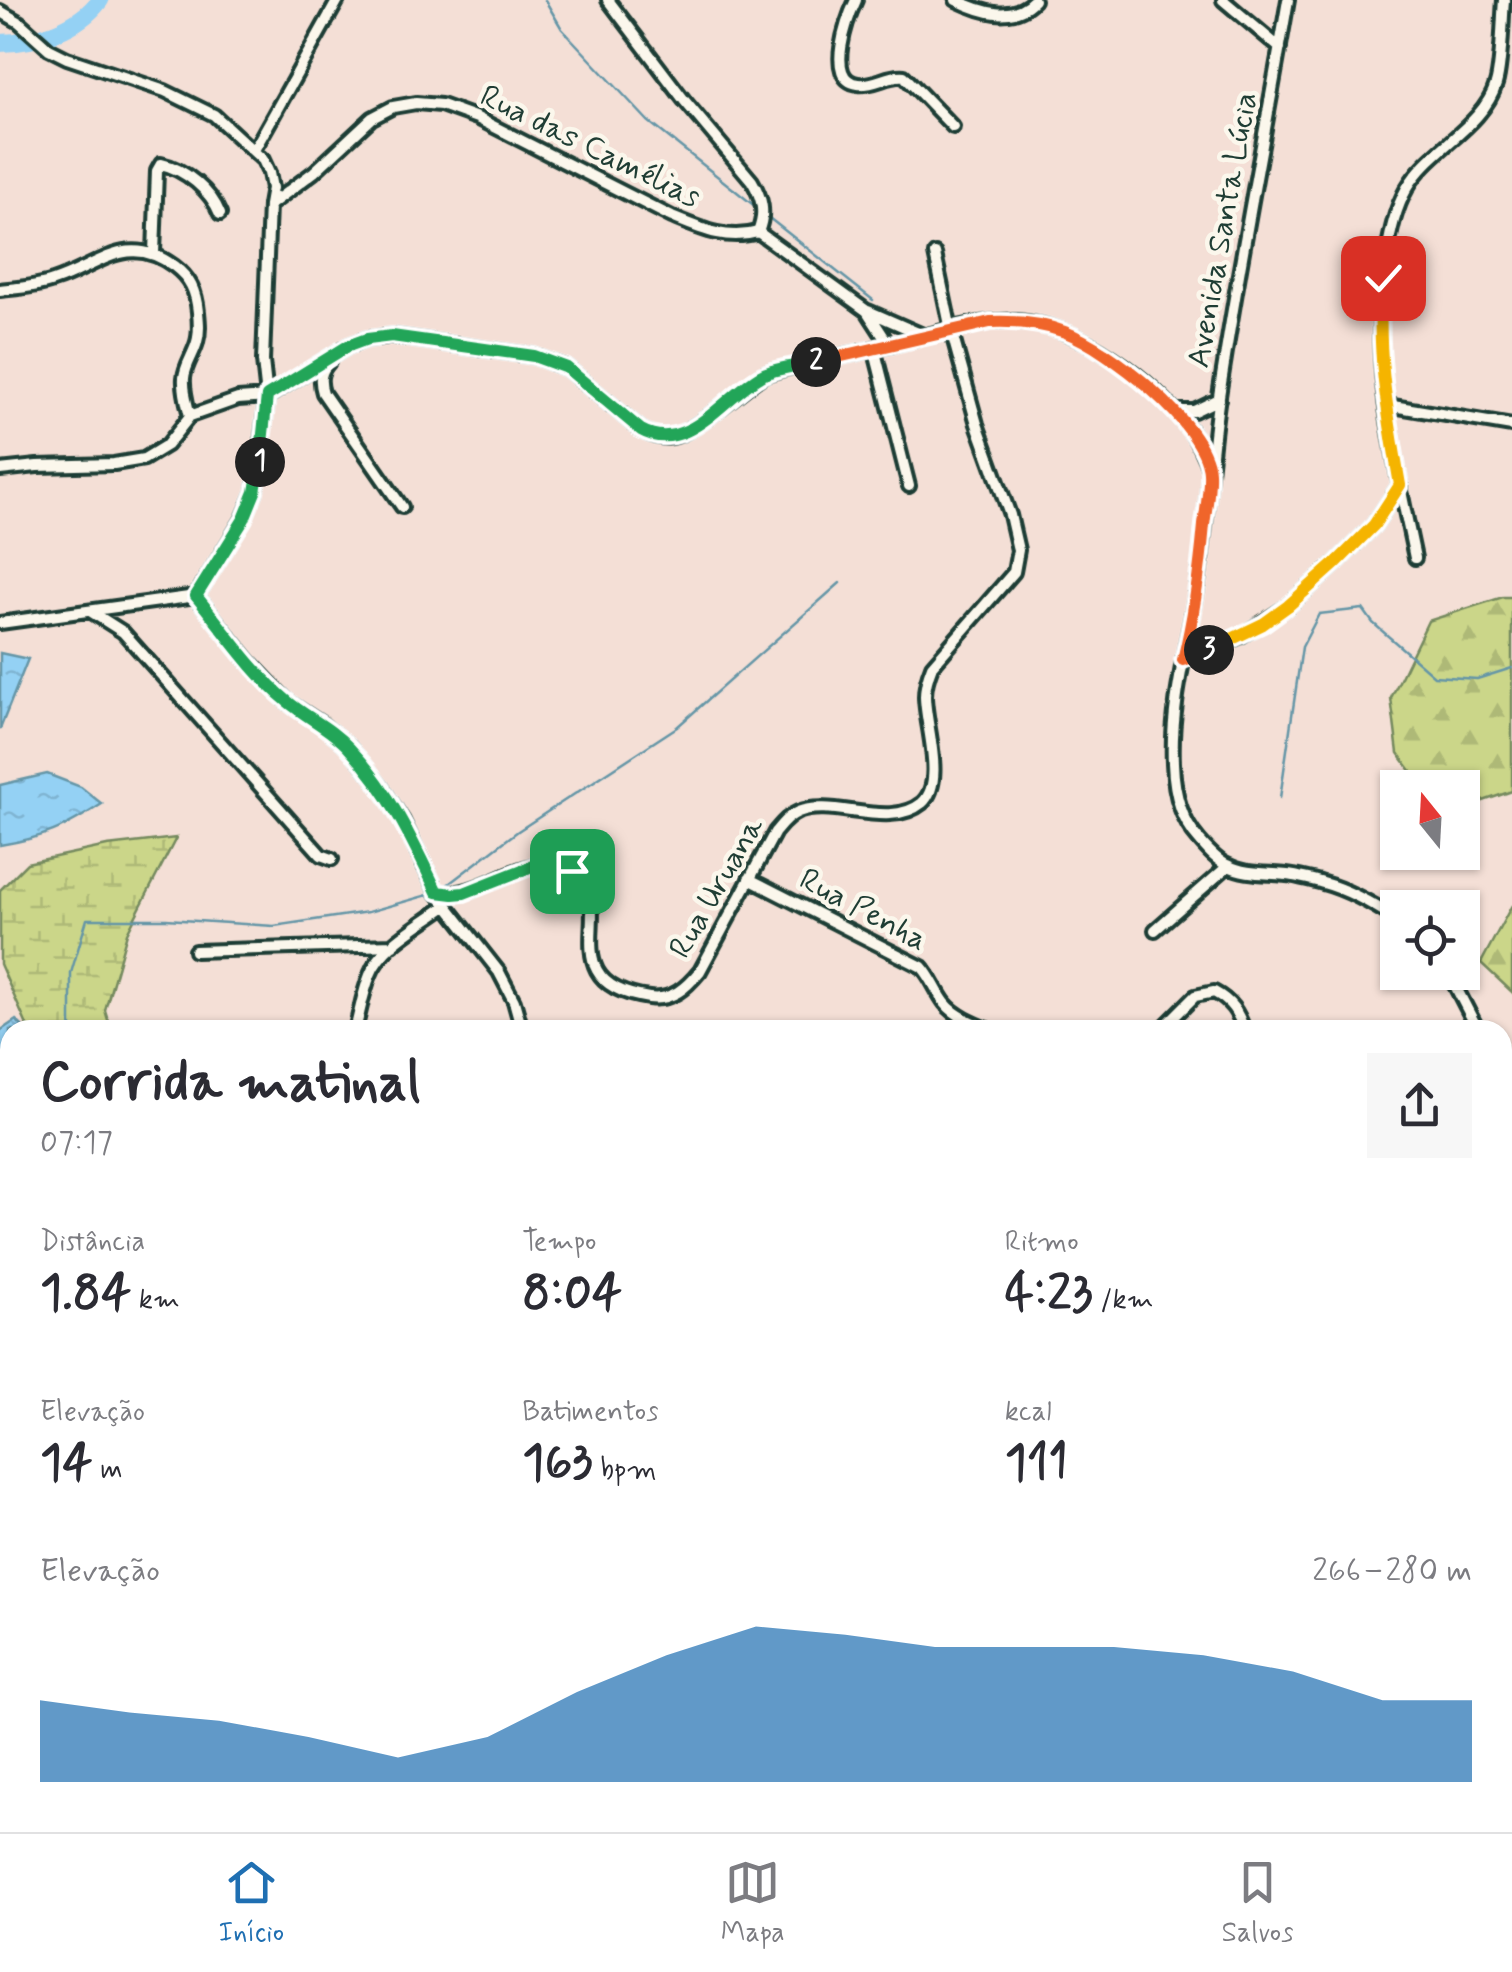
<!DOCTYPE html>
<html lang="pt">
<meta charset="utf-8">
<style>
body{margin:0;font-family:Mynerve,sans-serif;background:#f7f7f7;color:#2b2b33;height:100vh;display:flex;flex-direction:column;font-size:38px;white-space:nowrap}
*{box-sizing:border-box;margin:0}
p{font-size:32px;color:#7c7c81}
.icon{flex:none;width:55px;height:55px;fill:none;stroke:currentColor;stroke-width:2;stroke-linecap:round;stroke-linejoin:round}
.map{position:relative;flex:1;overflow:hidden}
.sheet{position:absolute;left:0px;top:1020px;width:1512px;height:812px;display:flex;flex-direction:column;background:#fff;border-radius:30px 30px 0 0;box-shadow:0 2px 8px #0004}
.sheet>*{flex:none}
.needle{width:65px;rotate:342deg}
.fabs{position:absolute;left:1380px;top:770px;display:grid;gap:20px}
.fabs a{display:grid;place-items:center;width:100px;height:100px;border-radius:0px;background:#fff;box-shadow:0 2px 8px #0004;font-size:50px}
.pin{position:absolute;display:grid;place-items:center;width:85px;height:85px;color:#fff;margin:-42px;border-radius:20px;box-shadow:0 5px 15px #0006}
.km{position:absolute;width:50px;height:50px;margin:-25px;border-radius:50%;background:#222;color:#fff;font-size:28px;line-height:50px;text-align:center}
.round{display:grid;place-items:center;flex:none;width:105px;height:105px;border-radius:0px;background:#f7f7f7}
.overview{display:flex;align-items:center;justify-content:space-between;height:170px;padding:0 40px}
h1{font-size:55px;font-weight:700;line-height:75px}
.stats{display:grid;grid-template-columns:repeat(3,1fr);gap:15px;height:170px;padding:10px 40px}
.stats div{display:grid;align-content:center}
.stats b{font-size:50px;font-weight:700}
.stats small{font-size:28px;font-weight:400}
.stats p{font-size:28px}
.chart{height:280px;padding:20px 40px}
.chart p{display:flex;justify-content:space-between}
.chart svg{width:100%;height:180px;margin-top:10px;fill:#1f6fb2;opacity:.7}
.menu{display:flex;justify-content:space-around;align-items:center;height:140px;border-top:2px solid #e1e1e2;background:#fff;font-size:28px;color:#7c7c81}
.menu a{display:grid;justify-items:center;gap:5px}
.menu .on{color:#1f6fb2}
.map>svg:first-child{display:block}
</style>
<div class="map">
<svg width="1512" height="1832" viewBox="0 0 1512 1832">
<defs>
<pattern id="forest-firs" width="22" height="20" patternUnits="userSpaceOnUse" patternTransform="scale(2.5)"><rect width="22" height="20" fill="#cbd689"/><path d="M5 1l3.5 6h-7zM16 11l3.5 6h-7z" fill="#aeb977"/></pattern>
<pattern id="wetland-marsh" width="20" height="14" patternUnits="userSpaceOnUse" patternTransform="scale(2.5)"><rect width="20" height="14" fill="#cbd689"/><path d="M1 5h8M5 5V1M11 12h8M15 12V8" fill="none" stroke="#aeb977"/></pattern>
<pattern id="water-ripples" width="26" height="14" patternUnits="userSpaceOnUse" patternTransform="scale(2.5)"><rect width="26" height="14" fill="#94d1f4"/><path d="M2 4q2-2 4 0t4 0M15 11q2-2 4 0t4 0" fill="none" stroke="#7fb4d2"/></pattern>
</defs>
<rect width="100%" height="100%" fill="#f4dfd6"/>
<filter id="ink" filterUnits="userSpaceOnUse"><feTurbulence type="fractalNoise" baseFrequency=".01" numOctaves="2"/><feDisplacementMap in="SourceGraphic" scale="20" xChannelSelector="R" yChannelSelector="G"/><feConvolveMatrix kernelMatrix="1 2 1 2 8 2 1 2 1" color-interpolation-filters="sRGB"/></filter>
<g filter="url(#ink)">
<path fill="url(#forest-firs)" stroke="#758a5e" stroke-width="2.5" d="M1503 597H1512V791L1463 808 1462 788 1423 787 1398 753 1391 698 1428 621Z
M1512 905V992L1481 963Z
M1503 1784H1512V1832H1404L1412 1823 1502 1822Z
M884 1822H1322V1823L1311 1832H873Z"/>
<path fill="url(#wetland-marsh)" stroke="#758a5e" stroke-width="2.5" d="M176 838 127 933 105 1010 111 1030H29L0 964V890L27 863 107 846Z"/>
<path fill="url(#water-ripples)" stroke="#6596a7" stroke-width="2.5" d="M0 653 28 659 0 729Z
M47 774 81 787 102 804C65 828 44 838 0 845V785Z
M16 1020 26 1030H10V1158L0 1149V1031Z"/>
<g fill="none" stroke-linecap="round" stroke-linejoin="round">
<path stroke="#6596a7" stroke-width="2.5" d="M545 0 562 29 648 121 756 207
M769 218 873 300
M1280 798 1302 647 1319 614 1363 609 1373 623 1434 676 1477 679 1512 668
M442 889 518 831 677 727 840 583
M71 1030V973L87 919H166L274 926 368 912 435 893
M0 1270 10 1267
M0 1424 4 1432"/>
<path stroke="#94d1f4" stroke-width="18" d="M0 43C35 43 79 29 100 0"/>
<g stroke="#1f3d34" stroke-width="18">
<path id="minor" d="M608 0 684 100 752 181C762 198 766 213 758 232
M856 0C848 17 824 80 858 84 875 86 888 74 904 76L953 127
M956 0C981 12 1012 23 1034 0
M1223 0 1280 48
M1288 0C1265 134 1238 268 1218 403 1210 460 1207 518 1199 576 1190 638 1170 700 1173 763 1174 791 1180 819 1199 840 1207 849 1216 860 1227 865 1247 876 1272 872 1294 876 1303 878 1314 880 1323 883 1349 890 1375 905 1398 920
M0 11 19 22 49 49 67 58 165 91 214 115 263 160 269 173 272 188 269 205 263 361 267 397 255 492 243 519 196 596
M254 150 338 0
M270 205 314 172 372 118 393 107 416 103 441 105 477 118 672 217C701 229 727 241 758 232
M758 232 867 311 889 345
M154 253 157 171 161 164C185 169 211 191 220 214
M0 290C18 288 36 287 53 281 98 267 127 231 174 266 190 278 196 291 198 312 199 322 200 332 197 342 194 354 185 365 184 378 183 390 187 404 190 416
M868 311 925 336
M874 348 909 486
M329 362C320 372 319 380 323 393L402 507
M1387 405 1512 426
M1175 411H1194L1219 399
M0 470 37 466 114 464 144 459 167 445 190 416 238 399 267 397 348 346 367 339 393 336 534 356 567 368 641 430C651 435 659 439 671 437 695 433 741 389 765 374 806 362 849 355 891 345 931 335 976 318 1018 321 1081 326 1151 378 1188 427 1197 439 1203 454 1209 468
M1415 558C1395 461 1369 361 1385 262 1390 236 1394 211 1407 188 1429 149 1483 127 1496 84 1502 65 1502 22 1504 0
M196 596 248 660 288 702 322 724 349 747 381 787 403 821 437 893 499 972 514 1001 522 1030
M90 611 123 632 321 855 332 859
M0 623 196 596
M1183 661 1241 636 1288 606 1335 564 1374 525 1400 485
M749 879 922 967C932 978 936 991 945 1003 955 1016 975 1024 990 1030
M437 893C487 898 524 848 570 870 626 897 544 983 649 998 672 1001 686 988 700 971L775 832C782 824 788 816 798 812 834 798 889 830 922 803 946 782 925 725 925 696 925 685 928 676 932 666L1014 572 1018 550 1010 515 977 424 951 330 935 254
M1155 930 1228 866
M195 951 393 945
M1448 972 1478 1030
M355 1030C360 1012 363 992 370 975 382 944 421 925 447 905
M1161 1030 1195 996 1214 992C1231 1001 1238 1012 1244 1030
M1502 1070 1512 1081
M1502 1110 1512 1108
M1502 1147 1512 1153
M1502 1360 1512 1365
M0 1388 10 1392
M0 1444 10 1437
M1502 1488 1512 1489
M0 1546 10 1553
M0 1640 10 1642
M1502 1647 1512 1648
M1502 1778 1512 1777
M52 1832 59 1822
M318 1832 322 1822
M857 1832 866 1822"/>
</g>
<use href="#minor" stroke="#fbf7ec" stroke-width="10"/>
</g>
</g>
<g fill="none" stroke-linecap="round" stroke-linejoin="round" filter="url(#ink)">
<g stroke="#fff" stroke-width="20">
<path id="split-1" d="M260 462 255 492 244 519 196 596C225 631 252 672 287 701 307 718 331 728 349 748 389 790 413 841 437 892L453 894 464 893 540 863 555 864 572 871"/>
</g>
<g stroke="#fff" stroke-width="20">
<path id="split-2" d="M260 462 267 396 348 346 367 339 392 336 534 356 567 368 641 430C687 456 725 395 762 375 778 367 799 366 816 362"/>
</g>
<g stroke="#fff" stroke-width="20">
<path id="split-3" d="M816 362 990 322C1016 321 1041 323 1065 332 1108 348 1206 424 1209 472 1210 489 1206 508 1204 525 1200 570 1194 616 1183 660L1209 650"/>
</g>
<g stroke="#fff" stroke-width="20">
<path id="split-4" d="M1209 650 1263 624 1288 606 1335 564 1374 525 1400 485C1388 415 1375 348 1383 278"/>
</g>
<use href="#split-1" stroke="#22a559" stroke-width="12"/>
<use href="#split-2" stroke="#22a559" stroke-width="12"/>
<use href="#split-3" stroke="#f0652b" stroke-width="12"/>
<use href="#split-4" stroke="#f5b400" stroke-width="12"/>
</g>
<g text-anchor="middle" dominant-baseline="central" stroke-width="9" stroke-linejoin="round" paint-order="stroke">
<g font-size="32" fill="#1f3d34" stroke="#fbf7ec">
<text transform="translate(590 147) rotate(26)">Rua das Camélias</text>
<text transform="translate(1223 230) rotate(-80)">Avenida Santa Lúcia</text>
<text transform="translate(717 888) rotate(-60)">Rua Uruana</text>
<text transform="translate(863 910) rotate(28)">Rua Penha</text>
</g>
</g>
</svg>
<div class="fabs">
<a><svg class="needle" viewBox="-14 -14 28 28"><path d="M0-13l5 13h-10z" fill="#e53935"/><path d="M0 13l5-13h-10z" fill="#7c7c81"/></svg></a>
<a><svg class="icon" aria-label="locate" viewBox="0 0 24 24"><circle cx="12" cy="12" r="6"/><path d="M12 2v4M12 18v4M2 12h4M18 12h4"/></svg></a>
</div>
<div class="pin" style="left:572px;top:871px;background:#1e9e55"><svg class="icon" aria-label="arrive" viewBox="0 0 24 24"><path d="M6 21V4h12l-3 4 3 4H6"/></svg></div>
<div class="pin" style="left:1383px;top:278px;background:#d93025"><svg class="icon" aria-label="check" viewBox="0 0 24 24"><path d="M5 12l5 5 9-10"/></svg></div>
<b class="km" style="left:260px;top:462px">1</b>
<b class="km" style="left:816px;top:362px">2</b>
<b class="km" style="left:1209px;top:650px">3</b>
<section class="sheet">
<div class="overview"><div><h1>Corrida matinal</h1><p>07:17</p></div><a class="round"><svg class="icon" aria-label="share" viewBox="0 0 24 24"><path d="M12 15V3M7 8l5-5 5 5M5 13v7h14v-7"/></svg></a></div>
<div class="stats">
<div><p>Distância</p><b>1.84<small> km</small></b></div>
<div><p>Tempo</p><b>8:04</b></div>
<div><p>Ritmo</p><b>4:23<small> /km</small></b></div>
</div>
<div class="stats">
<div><p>Elevação</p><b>14<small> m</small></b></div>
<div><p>Batimentos</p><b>163<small> bpm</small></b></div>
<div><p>kcal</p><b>111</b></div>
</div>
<div class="chart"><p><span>Elevação</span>266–280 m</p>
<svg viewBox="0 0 160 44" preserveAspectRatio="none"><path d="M0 44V24L10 27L20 29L30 33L40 38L50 33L60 22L70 13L80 6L90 8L100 11L110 11L120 11L130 13L140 17L150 24L160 24V44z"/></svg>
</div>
</section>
</div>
<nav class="menu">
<a class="on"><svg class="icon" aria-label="home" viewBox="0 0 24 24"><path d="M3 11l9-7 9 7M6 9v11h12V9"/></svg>Início</a>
<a><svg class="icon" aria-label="map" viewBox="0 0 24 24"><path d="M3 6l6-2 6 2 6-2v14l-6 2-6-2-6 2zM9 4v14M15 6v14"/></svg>Mapa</a>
<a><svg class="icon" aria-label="saved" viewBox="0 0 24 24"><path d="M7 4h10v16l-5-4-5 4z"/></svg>Salvos</a>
</nav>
